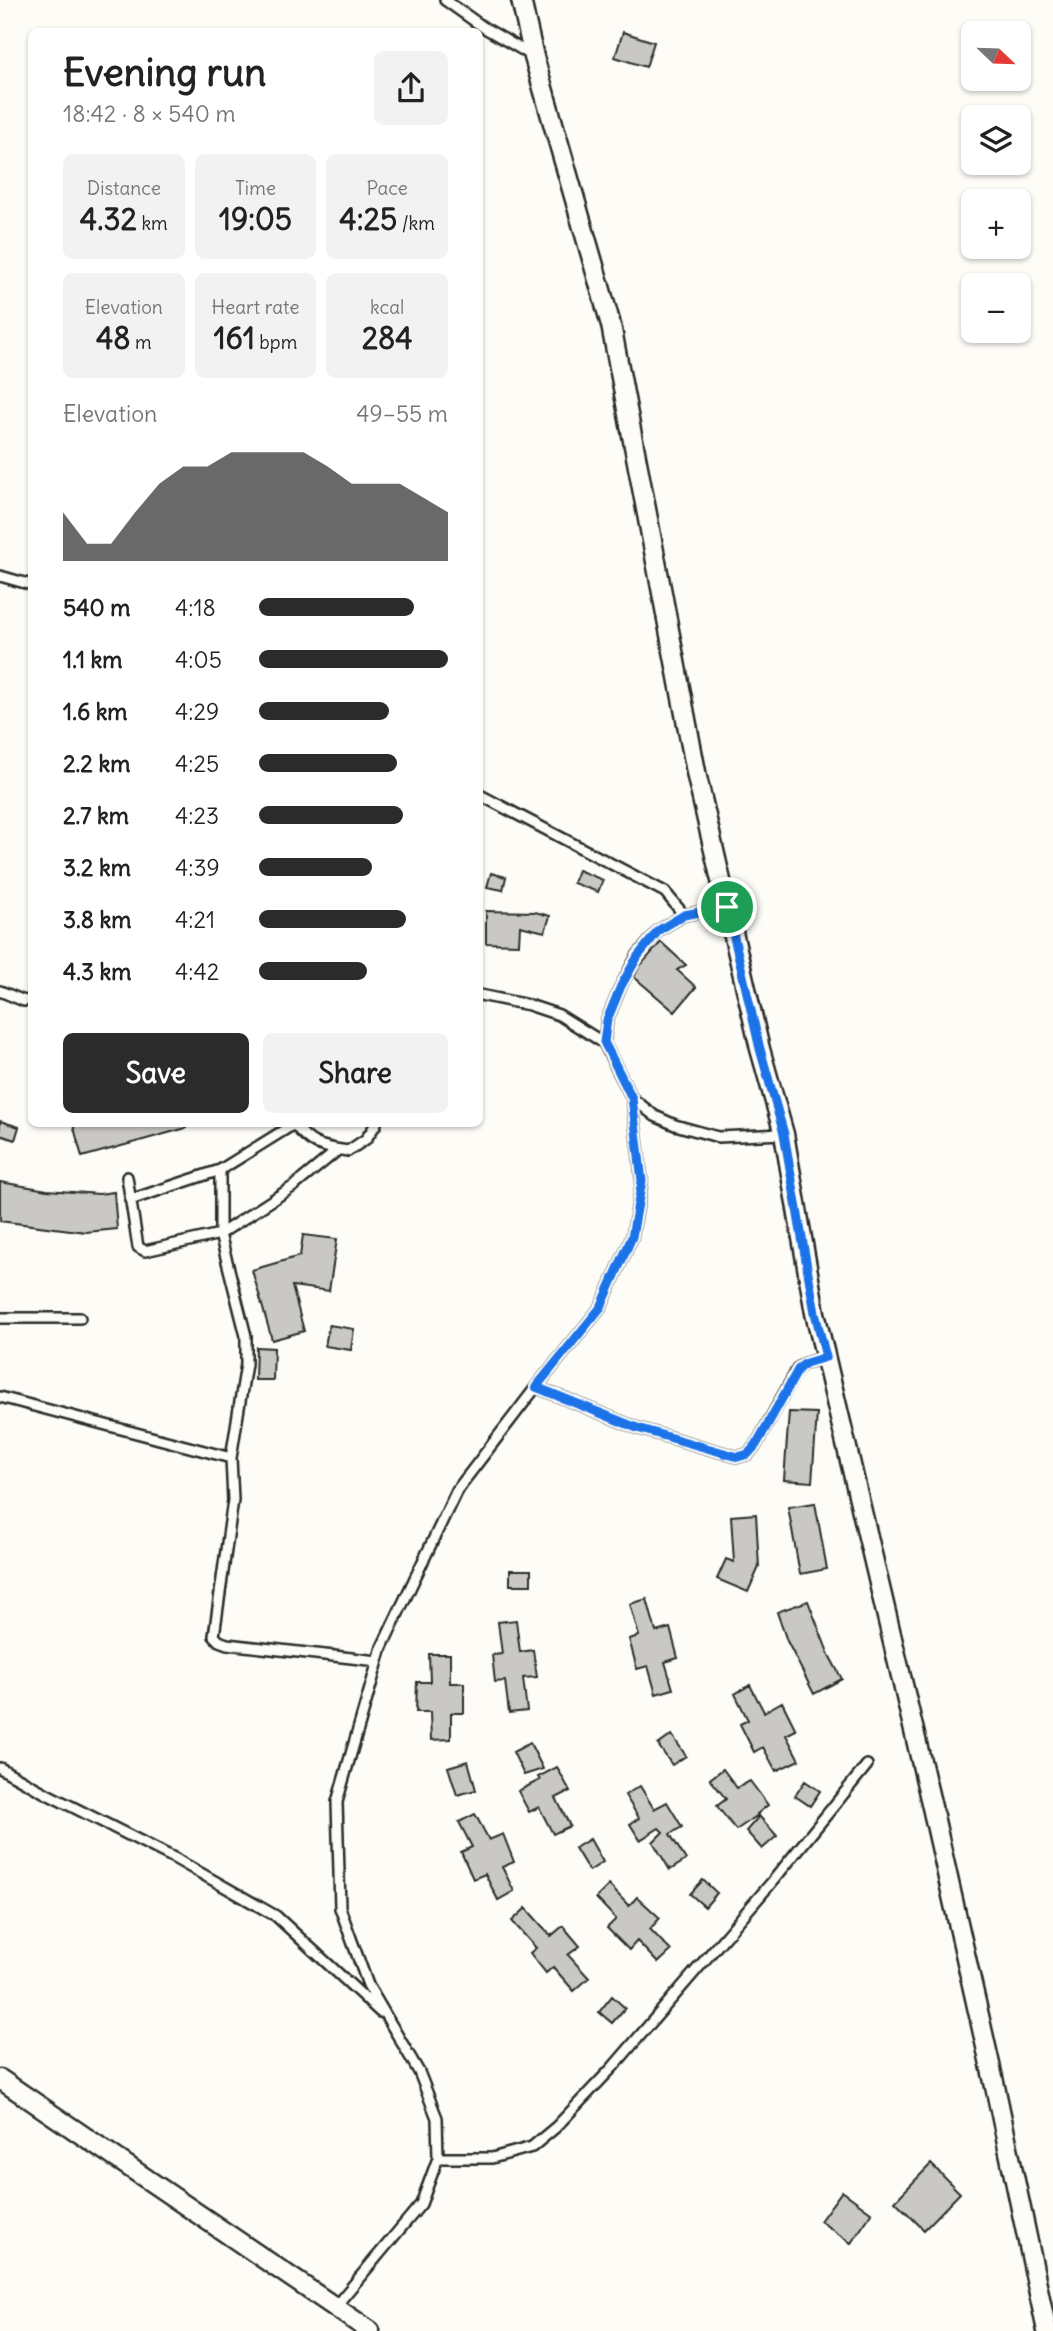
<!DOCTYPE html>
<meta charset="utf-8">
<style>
body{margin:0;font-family:Delius,sans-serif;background:#f2f2f2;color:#222;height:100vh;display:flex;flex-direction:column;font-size:26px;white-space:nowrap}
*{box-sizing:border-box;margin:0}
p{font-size:23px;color:#767676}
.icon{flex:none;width:38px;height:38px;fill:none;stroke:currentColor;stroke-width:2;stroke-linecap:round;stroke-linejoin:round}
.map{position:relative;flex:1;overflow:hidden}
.panel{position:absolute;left:28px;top:28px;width:455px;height:1099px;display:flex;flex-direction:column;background:#fff;border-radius:10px;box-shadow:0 2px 5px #0004}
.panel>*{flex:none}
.needle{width:46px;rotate:113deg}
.controls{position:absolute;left:961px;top:21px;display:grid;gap:14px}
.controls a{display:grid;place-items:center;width:70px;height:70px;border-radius:10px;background:#fff;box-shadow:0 2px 5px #0004;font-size:35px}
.pin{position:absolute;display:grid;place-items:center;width:60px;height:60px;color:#fff;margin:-30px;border:4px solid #fff;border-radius:50%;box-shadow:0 2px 7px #0007}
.round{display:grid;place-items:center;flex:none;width:74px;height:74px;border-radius:10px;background:#f2f2f2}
.head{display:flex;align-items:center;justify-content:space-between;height:119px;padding:0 35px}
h1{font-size:38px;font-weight:800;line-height:52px}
.metrics{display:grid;grid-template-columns:repeat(3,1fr);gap:10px;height:119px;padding:7px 35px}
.metrics div{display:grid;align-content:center;border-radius:10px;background:#f2f2f2;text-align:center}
.metrics b{font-size:30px;font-weight:800}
.metrics small{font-size:19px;font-weight:400}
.metrics p{font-size:19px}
.chart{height:196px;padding:14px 35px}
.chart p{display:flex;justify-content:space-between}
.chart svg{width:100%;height:126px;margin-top:7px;fill:#2b2b2b;opacity:.7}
.cta{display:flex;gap:14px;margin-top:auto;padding:14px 35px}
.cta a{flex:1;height:80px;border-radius:10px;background:#2b2b2b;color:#fff;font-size:28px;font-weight:800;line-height:80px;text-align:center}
.cta a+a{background:#f2f2f2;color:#222}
ul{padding:0 35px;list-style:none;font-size:23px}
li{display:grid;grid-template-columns:112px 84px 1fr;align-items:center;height:52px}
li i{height:18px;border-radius:9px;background:#2b2b2b}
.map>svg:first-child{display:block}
</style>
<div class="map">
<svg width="1053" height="2331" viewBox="0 0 1053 2331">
<rect width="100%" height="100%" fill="#fdfcf7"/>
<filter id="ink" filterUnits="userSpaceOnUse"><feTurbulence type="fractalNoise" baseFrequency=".0143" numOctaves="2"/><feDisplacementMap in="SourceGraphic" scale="14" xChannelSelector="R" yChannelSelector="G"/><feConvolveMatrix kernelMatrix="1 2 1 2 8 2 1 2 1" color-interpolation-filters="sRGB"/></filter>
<g filter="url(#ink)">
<path fill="#c9c8c4" stroke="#2b2b2b" stroke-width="2" d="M623 32 654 42 646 67 615 57Z
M578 870 603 880 598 892 573 883Z
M491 873 506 877 503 890 487 887Z
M486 911 535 912 550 916 545 932 520 926 519 944 486 943Z
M661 942 686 965 677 970 696 987 675 1012 634 977 639 967Z
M0 1121 19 1127 15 1140 0 1135Z
M73 1124H185L186 1128 82 1157Z
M0 1182 47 1190 99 1194 114 1192 117 1229 86 1232 0 1221Z
M303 1235 337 1239 329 1291 292 1286 304 1331 272 1340 252 1270 300 1256Z
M329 1325 354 1329 351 1350 325 1346Z
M256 1347 274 1348 273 1380H255Z
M789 1412 817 1413 812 1482 784 1480Z
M815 1503 827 1569 800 1574 788 1507Z
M756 1514 759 1567 748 1592 717 1579 726 1559 734 1562 731 1516Z
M510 1570H531V1585H510Z
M647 1599 656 1632 670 1628 678 1658 665 1662 673 1689 656 1694 648 1666 637 1669 629 1639 639 1636 630 1604Z
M808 1601 829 1655 842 1679 814 1694 787 1641 777 1612Z
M516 1620 520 1652 533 1650 537 1677 523 1678 527 1711 509 1713 505 1681 495 1682 492 1655 502 1654 498 1622Z
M429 1654H450V1683H464V1713H451V1739L431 1740 430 1712H416L417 1682H430Z
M750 1685 764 1712 782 1702 796 1730 786 1735 799 1760 776 1771 763 1747 754 1752 740 1724 748 1720 735 1694Z
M672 1735 686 1756 672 1765 658 1745Z
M530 1743 543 1769 524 1775 513 1752Z
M468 1761 476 1790 457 1795 448 1767Z
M557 1767 570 1791 556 1798 570 1826 553 1834 539 1807 529 1812 518 1791 540 1780 538 1777Z
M723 1769 737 1788 750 1781 768 1805 757 1814 758 1815 736 1830 717 1806 726 1799 710 1779Z
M805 1781 820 1791 810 1806 795 1796Z
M640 1786 654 1809 667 1802 682 1827 670 1834 686 1860 670 1870 653 1842 663 1832 659 1828 640 1840 630 1824 639 1818 625 1795Z
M475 1814 489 1840 503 1834 514 1862 502 1867 514 1891 498 1900 485 1874 473 1879 461 1852 472 1847 459 1822Z
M759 1816 777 1836 762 1849 746 1831Z
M590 1839 603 1862 589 1871 575 1848Z
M703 1880 717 1893 705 1907 690 1894Z
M609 1885 629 1906 637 1897 660 1918 650 1929 671 1951 658 1963 637 1941 629 1950 607 1928 616 1919 596 1898Z
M526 1908 551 1936 563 1926 580 1946 568 1955 589 1978 574 1991 553 1967 546 1973 530 1953 536 1948 512 1921Z
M612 1996 625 2008 612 2023 599 2012Z
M931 2164 960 2193 924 2230 895 2201Z
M842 2191 872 2213 851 2243 820 2221Z"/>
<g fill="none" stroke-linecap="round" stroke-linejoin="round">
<g stroke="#2b2b2b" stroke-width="14">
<path id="lane" d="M445 0 483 27 533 56
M0 576 32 585
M480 795 665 892 684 915
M727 907 684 915 659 930 637 956 621 986 607 1020 604 1043 632 1098 655 1116 675 1125 718 1137 784 1134
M0 991 24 1001 32 999
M480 995 529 1005 559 1015 604 1043
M294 1124C311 1146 321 1147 348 1151L366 1139 376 1124
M220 1170V1234L246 1336V1364L231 1458 233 1500 214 1636 219 1641 227 1644 378 1661
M127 1177 138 1247 145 1251 220 1234 294 1186 338 1150
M130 1200 220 1170 294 1124
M0 1318H80
M536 1387 637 1428 738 1457 748 1454 756 1445 798 1368 806 1363 826 1357
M0 1397 231 1458
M0 1768 47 1794 174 1858 276 1916 380 2012
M438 2158H492L532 2147 556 2127 613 2067 772 1882 867 1765
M334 2308 421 2204 438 2158 437 2118 419 2072 368 1985 340 1908 337 1802 382 1647 457 1490 536 1387 601 1307 632 1237 642 1182 632 1098"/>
</g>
<g stroke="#2b2b2b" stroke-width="23">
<path id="street" d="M521 0 534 57 611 325 697 777 760 1049 784 1134 815 1313 932 1807 996 2091 1047 2331
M0 2079 370 2331"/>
</g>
<use href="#lane" stroke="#fdfcf7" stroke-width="9"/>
<use href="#street" stroke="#fdfcf7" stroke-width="18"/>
</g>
</g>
<g fill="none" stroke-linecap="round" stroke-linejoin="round" filter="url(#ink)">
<g stroke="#fff" stroke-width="14">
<path id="route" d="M727 907 760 1049 784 1134 815 1313 826 1357 806 1363 799 1368 756 1445 748 1454 738 1457 637 1428 536 1387 601 1307 632 1237 642 1181 632 1098 604 1042 607 1020 621 986 638 956 659 930 684 915Z"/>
</g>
<use href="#route" stroke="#1a73e8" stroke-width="9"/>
</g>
</svg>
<div class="controls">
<a><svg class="needle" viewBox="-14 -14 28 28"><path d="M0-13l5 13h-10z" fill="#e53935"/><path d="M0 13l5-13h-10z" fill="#767676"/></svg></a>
<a><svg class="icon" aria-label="layers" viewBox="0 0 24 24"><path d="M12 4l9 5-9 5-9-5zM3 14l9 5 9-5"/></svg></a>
<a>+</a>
<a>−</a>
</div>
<div class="pin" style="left:727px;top:907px;background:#1e9e55"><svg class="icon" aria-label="arrive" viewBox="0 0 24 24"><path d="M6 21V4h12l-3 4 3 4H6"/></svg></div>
<section class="panel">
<div class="head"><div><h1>Evening run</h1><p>18:42 · 8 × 540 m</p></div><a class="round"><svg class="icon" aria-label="share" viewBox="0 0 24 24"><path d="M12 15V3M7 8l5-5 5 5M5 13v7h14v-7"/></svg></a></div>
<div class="metrics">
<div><p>Distance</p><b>4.32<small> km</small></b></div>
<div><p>Time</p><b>19:05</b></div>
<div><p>Pace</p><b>4:25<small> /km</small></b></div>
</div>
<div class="metrics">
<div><p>Elevation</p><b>48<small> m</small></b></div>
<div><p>Heart rate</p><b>161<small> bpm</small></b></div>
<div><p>kcal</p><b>284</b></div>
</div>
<div class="chart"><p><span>Elevation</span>49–55 m</p>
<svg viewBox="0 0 160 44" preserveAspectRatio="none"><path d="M0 44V27L10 38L20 38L30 27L40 17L50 11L60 11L70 6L80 6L90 6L100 6L110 11L120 17L130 17L140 17L150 22L160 27V44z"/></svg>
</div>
<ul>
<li><b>540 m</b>4:18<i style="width:82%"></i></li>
<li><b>1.1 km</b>4:05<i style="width:100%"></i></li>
<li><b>1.6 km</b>4:29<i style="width:69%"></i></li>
<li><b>2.2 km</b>4:25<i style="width:73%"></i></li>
<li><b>2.7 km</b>4:23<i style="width:76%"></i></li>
<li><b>3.2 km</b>4:39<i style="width:60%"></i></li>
<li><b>3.8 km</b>4:21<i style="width:78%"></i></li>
<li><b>4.3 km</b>4:42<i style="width:57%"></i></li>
</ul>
<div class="cta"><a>Save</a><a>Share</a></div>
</section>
</div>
